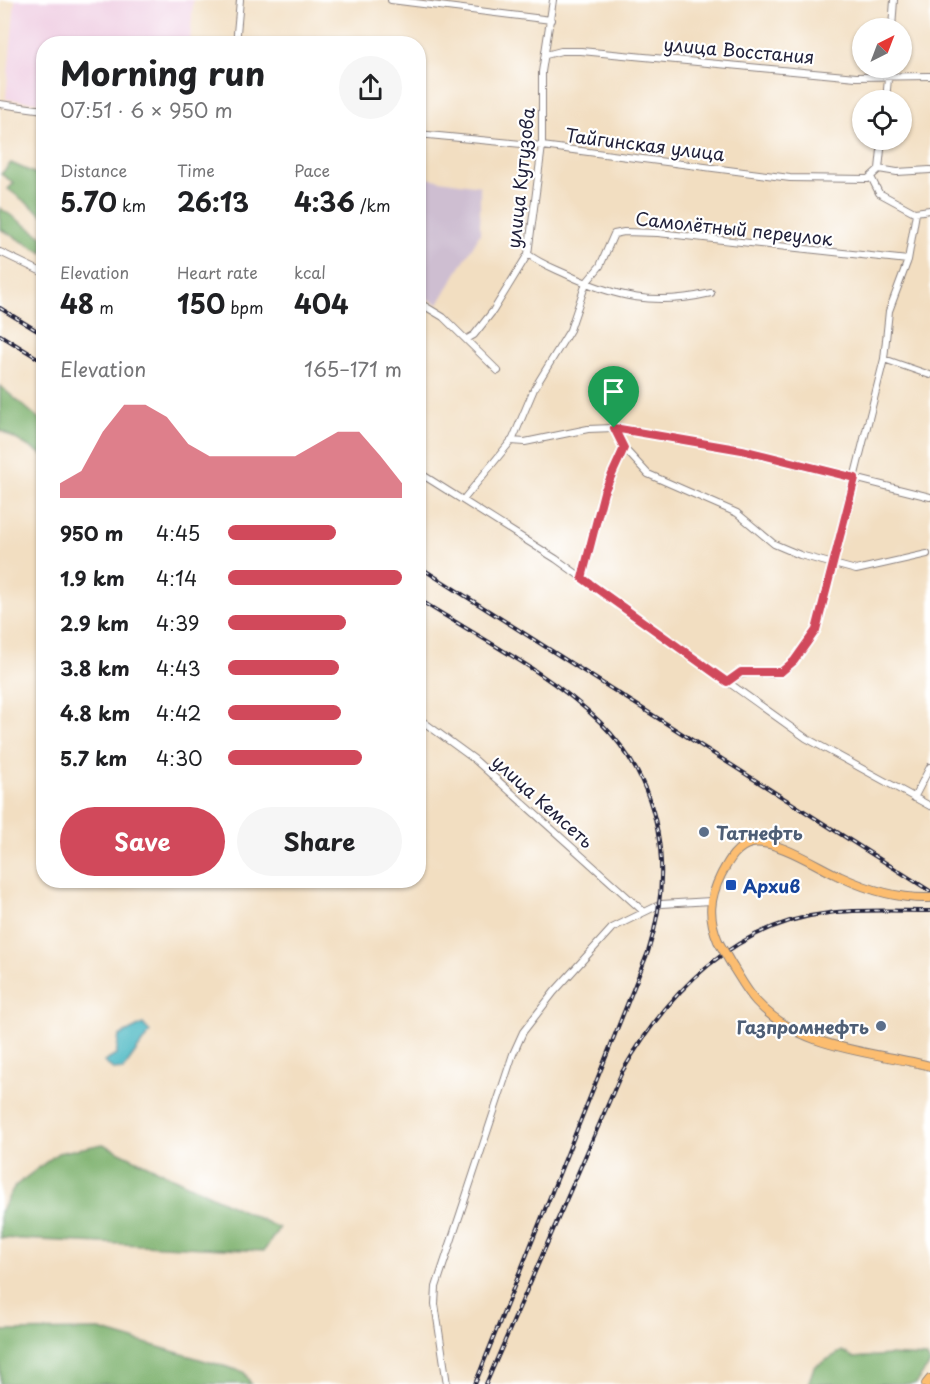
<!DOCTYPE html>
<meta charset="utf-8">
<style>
body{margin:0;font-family:"Playpen Sans",sans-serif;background:#f6f6f6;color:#202124;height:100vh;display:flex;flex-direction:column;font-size:22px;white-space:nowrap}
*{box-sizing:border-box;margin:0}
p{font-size:20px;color:#757577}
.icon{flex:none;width:33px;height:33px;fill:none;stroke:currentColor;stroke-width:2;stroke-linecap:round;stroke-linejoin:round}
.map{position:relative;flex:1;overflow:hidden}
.sheet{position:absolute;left:36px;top:36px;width:390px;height:852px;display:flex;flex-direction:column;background:#fff;border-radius:24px;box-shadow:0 2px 4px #0004}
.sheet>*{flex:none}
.needle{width:39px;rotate:42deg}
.fabs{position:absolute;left:852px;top:18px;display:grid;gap:12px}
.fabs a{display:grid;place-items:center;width:60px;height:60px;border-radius:50%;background:#fff;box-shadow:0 2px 4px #0004;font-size:30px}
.pin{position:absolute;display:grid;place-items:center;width:51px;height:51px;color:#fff;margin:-62px -26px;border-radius:50% 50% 50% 0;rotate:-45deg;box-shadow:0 0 6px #0007}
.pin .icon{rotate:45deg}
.round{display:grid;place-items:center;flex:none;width:63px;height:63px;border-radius:32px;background:#f6f6f6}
.head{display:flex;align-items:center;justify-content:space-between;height:102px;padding:0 24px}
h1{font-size:33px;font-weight:700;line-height:45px}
.metrics{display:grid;grid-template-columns:repeat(3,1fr);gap:9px;height:102px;padding:6px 24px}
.metrics div{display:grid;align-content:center}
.metrics b{font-size:26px;font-weight:700}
.metrics small{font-size:16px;font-weight:400}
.metrics p{font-size:16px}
.chart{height:168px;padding:12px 24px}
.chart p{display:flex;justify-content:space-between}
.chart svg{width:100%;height:108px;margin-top:6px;fill:#d1495b;opacity:.7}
.button{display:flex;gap:12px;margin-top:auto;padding:12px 24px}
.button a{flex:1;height:69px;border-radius:36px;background:#d1495b;color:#fff;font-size:24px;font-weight:700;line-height:69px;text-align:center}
.button a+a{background:#f6f6f6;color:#202124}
ul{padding:0 24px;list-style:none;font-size:20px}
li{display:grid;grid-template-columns:96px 72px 1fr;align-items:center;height:45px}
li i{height:15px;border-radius:8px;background:#d1495b}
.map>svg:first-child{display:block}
</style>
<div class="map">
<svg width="930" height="1384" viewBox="0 0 930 1384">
<rect width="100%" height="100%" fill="#fff"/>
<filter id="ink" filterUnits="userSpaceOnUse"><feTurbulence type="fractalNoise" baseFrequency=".0167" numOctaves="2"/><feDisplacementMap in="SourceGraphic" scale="12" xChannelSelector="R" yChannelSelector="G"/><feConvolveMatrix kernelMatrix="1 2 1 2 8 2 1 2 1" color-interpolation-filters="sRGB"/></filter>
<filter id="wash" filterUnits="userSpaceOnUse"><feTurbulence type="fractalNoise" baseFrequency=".008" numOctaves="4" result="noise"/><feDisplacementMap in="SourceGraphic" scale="24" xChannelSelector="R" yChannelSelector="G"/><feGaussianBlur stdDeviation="1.35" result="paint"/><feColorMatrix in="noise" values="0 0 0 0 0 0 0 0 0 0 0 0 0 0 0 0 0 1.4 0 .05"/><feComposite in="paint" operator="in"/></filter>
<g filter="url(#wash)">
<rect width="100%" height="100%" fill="#f2dec1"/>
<path fill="#f0d0e4" d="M15 0H193L190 43 44 44 43 103 6 99Z"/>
<path fill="#cebed1" d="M419 177 480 186V234L438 304 419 294Z"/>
<path fill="#7bb06c" stroke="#4e6954" stroke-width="1.5" d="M11 163 43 177V215L8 189 14 183 1 174Z
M0 208 43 237V253L0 229Z
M0 386 43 422V455L0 430Z
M103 1144 279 1228 264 1251 0 1238V1212L15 1186 58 1153Z
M100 1330 244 1372 251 1384H0V1331Z
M842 1351 854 1358 888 1355 927 1357 930 1364 915 1384H808L814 1367Z"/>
<path fill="#48b7c2" stroke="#356c7e" stroke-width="1.5" d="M143 1024 150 1032 123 1070 113 1069 104 1062 116 1055 119 1036Z"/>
</g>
<g filter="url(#ink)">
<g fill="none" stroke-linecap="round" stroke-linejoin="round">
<g stroke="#8a807e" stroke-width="8">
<path id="minor" d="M391 0 551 20
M892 28 894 0
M236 44 240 0
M546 55 561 51H581L856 77 930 76
M886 100 889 68
M0 104 44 110
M418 134 542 146 790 178 868 179 879 169 882 140
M879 169 897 172 930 170
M915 212 930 210
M0 252 44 273
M528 254C539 263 553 268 566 274 617 298 655 306 711 293
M418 302 443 317 498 371
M467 339 474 335 493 311 528 254 542 146V72L553 0
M884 359 930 375
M614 428 624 448 648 474 737 513 774 544 800 555 856 570 927 554
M512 441 534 389 570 330 586 283 600 266 614 234 624 232 658 233 908 260
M418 472 556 559 806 738 930 806
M463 500 511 441 525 442 588 429 614 428 742 450 930 497
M583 578 604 492 624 448
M727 682C754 663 766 679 782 671 797 663 807 643 816 630L884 359 889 311 908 260 916 213 879 193 871 177
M418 718 474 759 644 912
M914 798 930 767
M447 1384 435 1304 436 1287 513 1054 523 1032 554 992 612 928 661 904 711 901"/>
</g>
<g stroke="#8a807e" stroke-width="10">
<path id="major" d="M718 941C708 917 709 899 721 875 728 862 736 846 752 843 777 839 818 867 841 877 869 890 899 899 930 898
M733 967C740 978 747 991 756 1001 800 1050 871 1051 930 1066
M926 1384 930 1379"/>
</g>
<use href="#minor" stroke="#fff" stroke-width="6"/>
<use href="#major" stroke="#fcbd6f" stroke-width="8"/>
<g stroke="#22223b" stroke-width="4">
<path id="rail" d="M0 308 44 335
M0 335 44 362
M418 566 930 891
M418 599C478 637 550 673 600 722 663 784 674 872 648 952L475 1384
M486 1384 622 1072C668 992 733 924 829 913 862 909 897 911 930 911"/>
</g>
<use href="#rail" stroke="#fff" stroke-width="1.5" stroke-dasharray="4.5" stroke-linecap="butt"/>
<g stroke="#8a807e" stroke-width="10" stroke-linecap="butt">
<path id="major-bridge" d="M718 941 733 967"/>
</g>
<use href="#major-bridge" stroke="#fcbd6f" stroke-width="8"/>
</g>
</g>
<g fill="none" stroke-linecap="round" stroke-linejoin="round" filter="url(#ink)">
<g stroke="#fff" stroke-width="12">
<path id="route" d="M614 428 742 450 855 478 816 630 794 661 781 672H741L727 682 582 578 604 492 624 448Z"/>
</g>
<use href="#route" stroke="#d1495b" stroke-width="8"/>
</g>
<g fill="#5c6f8a" stroke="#fff" stroke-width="2">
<circle cx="704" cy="832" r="6"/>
<circle cx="881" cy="1026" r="6"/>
</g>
<rect fill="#1a4fb4" stroke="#fff" stroke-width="2" x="725" y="879" width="12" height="12" rx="3"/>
<g text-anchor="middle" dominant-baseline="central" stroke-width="4.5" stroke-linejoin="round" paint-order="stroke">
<g font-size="18" fill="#22223b" stroke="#fff">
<text transform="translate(739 50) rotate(5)">улица Восстания</text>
<text transform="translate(645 144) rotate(7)">Тайгинская улица</text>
<text transform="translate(520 178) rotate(-84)">улица Кутузова</text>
<text transform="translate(734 228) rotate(6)">Самолётный переулок</text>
<text transform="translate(543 801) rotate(42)">улица Кемсеть</text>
</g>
<g font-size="18" font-weight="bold" fill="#4e5e75" stroke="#fff" text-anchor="start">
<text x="716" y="832">Татнефть</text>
<text x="869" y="1026" text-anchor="end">Газпромнефть</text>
</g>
<g font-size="18" font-weight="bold" fill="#164399" stroke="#fff" text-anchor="start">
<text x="743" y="885">Архив</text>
</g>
</g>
</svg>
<div class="fabs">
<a><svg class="needle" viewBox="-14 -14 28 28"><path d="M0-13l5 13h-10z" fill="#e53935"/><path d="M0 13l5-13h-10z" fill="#757577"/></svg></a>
<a><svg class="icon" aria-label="locate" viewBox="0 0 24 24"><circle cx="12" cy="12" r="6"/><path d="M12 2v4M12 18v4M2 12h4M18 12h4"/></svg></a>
</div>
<div class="pin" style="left:614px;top:428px;background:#1e9e55"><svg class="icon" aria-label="arrive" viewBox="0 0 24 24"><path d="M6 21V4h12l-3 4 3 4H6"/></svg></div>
<section class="sheet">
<div class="head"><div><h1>Morning run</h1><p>07:51 · 6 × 950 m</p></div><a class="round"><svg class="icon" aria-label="share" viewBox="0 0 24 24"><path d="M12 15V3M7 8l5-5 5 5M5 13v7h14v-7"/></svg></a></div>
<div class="metrics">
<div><p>Distance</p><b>5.70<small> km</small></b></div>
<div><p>Time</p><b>26:13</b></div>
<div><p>Pace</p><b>4:36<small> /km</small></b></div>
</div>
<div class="metrics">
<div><p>Elevation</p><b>48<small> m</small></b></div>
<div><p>Heart rate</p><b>150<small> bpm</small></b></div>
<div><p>kcal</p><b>404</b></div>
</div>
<div class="chart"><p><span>Elevation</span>165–171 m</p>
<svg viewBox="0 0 160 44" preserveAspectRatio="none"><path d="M0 44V38L10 33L20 17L30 6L40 6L50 11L60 22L70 27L80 27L90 27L100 27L110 27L120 22L130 17L140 17L150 27L160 38V44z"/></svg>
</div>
<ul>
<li><b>950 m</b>4:45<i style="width:62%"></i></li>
<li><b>1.9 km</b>4:14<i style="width:100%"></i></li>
<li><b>2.9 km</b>4:39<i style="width:68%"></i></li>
<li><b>3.8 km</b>4:43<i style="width:64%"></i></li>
<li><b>4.8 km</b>4:42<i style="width:65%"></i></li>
<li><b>5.7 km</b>4:30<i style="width:77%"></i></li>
</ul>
<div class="button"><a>Save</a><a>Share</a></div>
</section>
</div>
